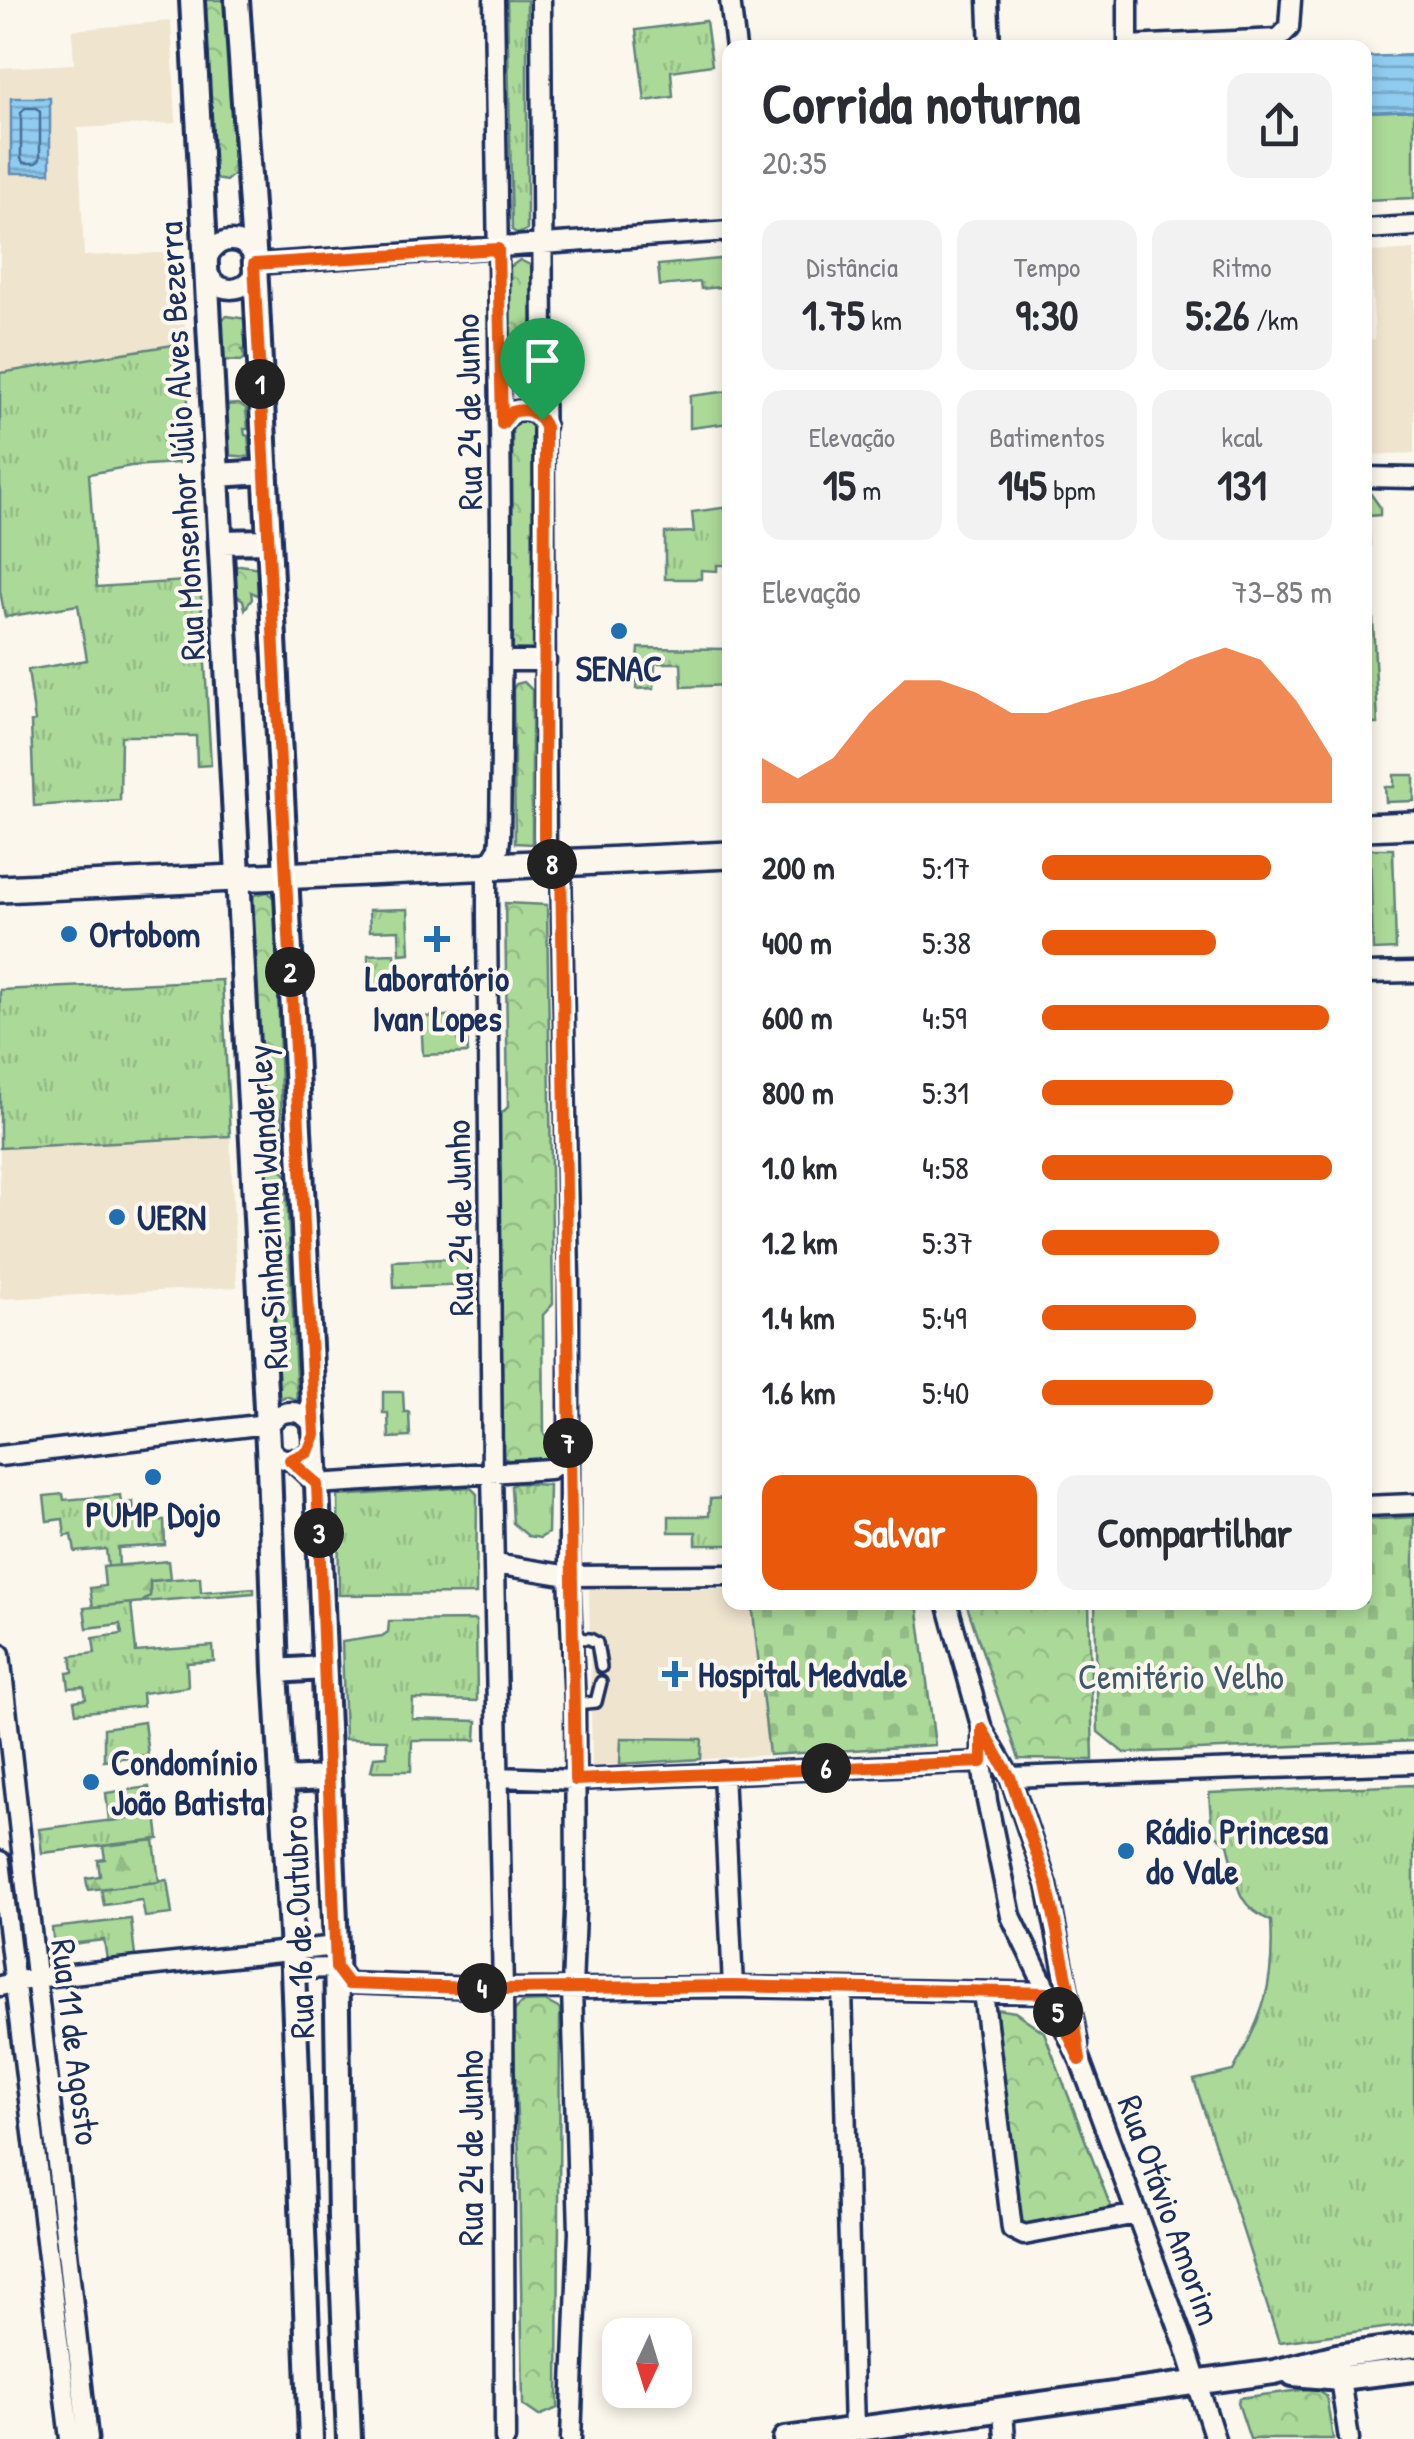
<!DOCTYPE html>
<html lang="pt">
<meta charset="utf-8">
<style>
body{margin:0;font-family:"Patrick Hand",sans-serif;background:#f2f2f3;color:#2b2b33;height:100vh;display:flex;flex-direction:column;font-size:38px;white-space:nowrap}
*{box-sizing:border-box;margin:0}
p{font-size:32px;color:#7c7c81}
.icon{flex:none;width:55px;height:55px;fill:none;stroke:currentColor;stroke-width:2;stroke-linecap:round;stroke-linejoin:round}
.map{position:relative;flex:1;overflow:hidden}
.details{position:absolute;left:722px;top:40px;width:650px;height:1570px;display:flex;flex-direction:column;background:#fff;border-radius:20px;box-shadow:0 5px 15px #0003}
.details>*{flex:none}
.needle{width:65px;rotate:184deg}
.tools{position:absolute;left:602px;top:2318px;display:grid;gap:20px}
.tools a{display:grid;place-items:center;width:90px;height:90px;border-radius:20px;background:#fff;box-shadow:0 5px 15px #0003;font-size:50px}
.pin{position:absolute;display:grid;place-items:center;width:85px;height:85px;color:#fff;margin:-102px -42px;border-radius:50% 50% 50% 0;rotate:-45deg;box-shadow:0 0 10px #0007}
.pin .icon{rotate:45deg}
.km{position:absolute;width:50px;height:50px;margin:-25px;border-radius:50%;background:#222;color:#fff;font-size:28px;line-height:50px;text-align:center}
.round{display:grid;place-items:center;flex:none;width:105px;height:105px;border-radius:20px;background:#f2f2f3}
.head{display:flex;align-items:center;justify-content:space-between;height:170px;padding:0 40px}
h1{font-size:55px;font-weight:700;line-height:75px}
.figures{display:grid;grid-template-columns:repeat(3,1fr);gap:15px;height:170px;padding:10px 40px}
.figures div{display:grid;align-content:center;border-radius:20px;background:#f2f2f3;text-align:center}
.figures b{font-size:42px;font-weight:700}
.figures small{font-size:28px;font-weight:400}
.figures p{font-size:28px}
.chart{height:280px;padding:20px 40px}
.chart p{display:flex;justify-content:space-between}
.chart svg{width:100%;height:180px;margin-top:10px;fill:#ea580c;opacity:.7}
.cta{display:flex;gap:20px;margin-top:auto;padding:20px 40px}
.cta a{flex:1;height:115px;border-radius:20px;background:#ea580c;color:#fff;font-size:40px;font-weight:700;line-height:115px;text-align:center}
.cta a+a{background:#f2f2f3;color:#2b2b33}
ul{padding:0 40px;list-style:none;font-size:32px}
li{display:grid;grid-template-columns:160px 120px 1fr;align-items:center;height:75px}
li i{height:25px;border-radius:12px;background:#ea580c}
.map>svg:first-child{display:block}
</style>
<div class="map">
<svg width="1414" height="2439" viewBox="0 0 1414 2439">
<defs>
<pattern id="grass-tufts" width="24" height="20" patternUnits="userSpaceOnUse" patternTransform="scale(2.5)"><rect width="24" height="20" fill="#abd998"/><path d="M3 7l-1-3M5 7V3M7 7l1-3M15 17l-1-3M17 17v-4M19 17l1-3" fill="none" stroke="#93bb85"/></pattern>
<pattern id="forest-firs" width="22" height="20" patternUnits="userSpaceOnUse" patternTransform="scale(2.5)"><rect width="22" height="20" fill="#abd998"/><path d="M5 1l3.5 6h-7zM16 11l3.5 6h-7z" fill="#93bb85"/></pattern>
<pattern id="cemetery-stones" width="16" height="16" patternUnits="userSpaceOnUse" patternTransform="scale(2.5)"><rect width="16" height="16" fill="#abd998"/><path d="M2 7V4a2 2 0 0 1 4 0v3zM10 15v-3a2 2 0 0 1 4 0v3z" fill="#93bb85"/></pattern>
<pattern id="park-crowns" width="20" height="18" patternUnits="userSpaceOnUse" patternTransform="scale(2.5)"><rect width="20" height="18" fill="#abd998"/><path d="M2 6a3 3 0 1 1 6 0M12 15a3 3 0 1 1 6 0" fill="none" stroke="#93bb85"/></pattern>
<pattern id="water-rules" width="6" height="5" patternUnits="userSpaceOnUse" patternTransform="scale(2.5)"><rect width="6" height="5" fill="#90ccf0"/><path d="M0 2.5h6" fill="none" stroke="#75a6c6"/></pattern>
</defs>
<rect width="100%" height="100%" fill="#fbf7ec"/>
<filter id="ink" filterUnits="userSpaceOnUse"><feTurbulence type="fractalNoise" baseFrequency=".01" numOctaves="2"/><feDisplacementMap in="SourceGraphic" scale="20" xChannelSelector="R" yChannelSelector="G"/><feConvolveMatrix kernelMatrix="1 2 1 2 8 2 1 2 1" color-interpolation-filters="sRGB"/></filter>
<g filter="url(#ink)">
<path fill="#efe4ce" d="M171 21 176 123 78 128 84 256 182 252 185 343 0 373V68L74 64 72 30Z
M1414 250V453L1365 455V340L1375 339 1370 252Z
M230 1136 237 1287 0 1299V1148Z
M589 1589H730V1602L752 1603 769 1755 592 1766Z"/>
<path fill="url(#grass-tufts)" stroke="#63847b" stroke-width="2.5" d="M507 0H527V230L518 234 512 230Z
M706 21 712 65 671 71 673 97 645 101 636 30Z
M730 258V286L701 289 700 282 660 286 658 265Z
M185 343 191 462 131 466 89 474 97 587 200 580 211 765 197 766 196 736H121L120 800 34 806 31 722 35 721 28 670 87 660 78 605 5 617 0 591V373Z
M730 391V423L690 428V396Z
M239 404 246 408 248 429H244L245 435 248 436 250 457 226 455 224 405Z
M1365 490H1368L1380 507V515L1368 516 1378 724H1365Z
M730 507V565H717V571L701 570V579H665V533L694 532 692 512Z
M639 648 730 649 729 685 682 687 681 663H655L654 688 636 689Z
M1394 775H1414V801L1386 802 1385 787H1394Z
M1370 849H1393L1396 949 1373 950Z
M408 909 410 953 400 954 399 930 370 931 369 910Z
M395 954 396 985 369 986 368 955Z
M222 980 230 1136 0 1148V990Z
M466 1015 468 1053 423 1055 421 1017Z
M467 1258 468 1285 394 1288 393 1261Z
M383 1392H403L404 1412H409L410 1437 389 1438 388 1413H383Z
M516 1483 549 1485 548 1533 540 1538 528 1536 513 1523 511 1486Z
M470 1487 477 1494 476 1594 339 1595 338 1496Z
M63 1494 64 1500 120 1495 121 1504 133 1502 135 1523 164 1520 165 1545 118 1548 119 1566 108 1567 106 1549 75 1552 72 1535 65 1536 63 1519 47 1521 44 1496Z
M730 1498V1545H696V1532H669V1516H709L710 1499Z
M200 1577 201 1592 254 1588V1593L142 1602 150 1595V1581Z
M131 1603 136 1652 213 1646 214 1661 187 1663 188 1687 142 1693 143 1706 76 1713 74 1701 86 1699 84 1687 69 1688 67 1673 73 1672 71 1656 95 1653 93 1638 122 1634 120 1624 87 1628 84 1608Z
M476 1620 477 1701 413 1699 412 1719 477 1721 476 1740H412L411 1771H371L374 1757 387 1756V1740L345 1739 342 1642 382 1636 388 1632 389 1621Z
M144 1722 148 1755 104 1760V1728Z
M621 1738 702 1739 701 1759 620 1764Z
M1414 1785V2324L1279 2342 1194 2080 1233 2071C1263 2016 1275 1985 1271 1921 1232 1904 1238 1880 1228 1844L1212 1832 1209 1793Z
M156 1815 159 1839 42 1853 39 1829Z
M167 1880 172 1914 145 1917 142 1900 104 1905 101 1889Z
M131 1919 135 1957 107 1960 104 1940 54 1946 52 1928Z"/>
<path fill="url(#forest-firs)" stroke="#63847b" stroke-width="2.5" d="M168 1561 170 1579 150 1581V1596L142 1602 93 1607 90 1588 105 1586 103 1567Z
M149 1787 152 1816 109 1821 106 1793Z
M154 1840 159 1882 88 1890 86 1878 100 1876 98 1860 105 1859 103 1846Z"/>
<path fill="url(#cemetery-stones)" stroke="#63847b" stroke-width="2.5" d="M1414 1517V1741L1124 1753 1098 1732 1095 1603 1365 1602V1520Z
M752 1603H917L935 1745 769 1755Z"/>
<path fill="url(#park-crowns)" stroke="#63847b" stroke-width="2.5" d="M203 0H227L234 174 226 181 211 178Z
M520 260 532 266 534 390 523 397 512 390 510 267Z
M227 316 247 319 251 331 245 335 252 338V352L242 350 245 357 242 361 222 360 220 321Z
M516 419H528L533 425V650H513L512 425Z
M240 565 261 568 265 599 251 592 252 599 245 609 243 600 229 590 233 568Z
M524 682 532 690V844L515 843 513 689 516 684Z
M268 892 276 901 282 1136 278 1146 265 1145 262 1136 251 904 254 895Z
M505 903 547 905 553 1304 543 1315 544 1434 552 1444 549 1459 508 1460 503 1457 499 1116 508 1107Z
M279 1166 286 1175 297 1400 286 1396 275 1401 264 1175 268 1167Z
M966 1603H1089L1093 1760 1019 1759Z
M545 2001 560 2009 558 2408 539 2416 523 2405 519 2156 512 2013 523 2002Z
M996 2009 1015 2012 1044 2032 1115 2218 1017 2231 986 2020Z
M1316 2388 1326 2395 1333 2439H1250L1238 2403 1240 2398Z"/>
<path fill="#abd998" stroke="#63847b" stroke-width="2.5" d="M1414 110V198L1365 200V112Z"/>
<path fill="url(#water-rules)" stroke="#618db6" stroke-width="2.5" d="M1414 55V110L1365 112V57Z
M11 98H50V173H11Z"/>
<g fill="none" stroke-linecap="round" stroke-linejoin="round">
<path stroke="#4a6e98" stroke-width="2.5" d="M25 108H36L40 112V159L36 163H24L21 159V113Z"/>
<g stroke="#1b2f5e" stroke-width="16">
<path id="service" d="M572 1638 590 1639 597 1643 601 1667
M575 1704 596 1702 601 1682"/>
</g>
<g stroke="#1b2f5e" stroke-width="25">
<path id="minor" d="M494 0C498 279 504 558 500 838L499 848 487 867V915L492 1473 503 1989 505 2439
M541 0 546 865
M730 0 736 48
M988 0 990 48
M1128 46 1278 39 1289 28 1291 0
M1128 48V0
M1365 229 1414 226
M207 265a24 24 0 1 1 48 0a24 24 0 1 1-48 0Z
M255 264 730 231
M502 424 512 412C528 408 538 412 545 426
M1365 477 1414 478
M503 661H546
M561 863 569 1280V1576L575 1704 576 1888 572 1988 579 2232 571 2439
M1365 973 1414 972
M267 1436a24 24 0 1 1 48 0a24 24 0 1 1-48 0Z
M0 1456 266 1424
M290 1459 317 1484 550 1469 562 1460 568 1449
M1365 1506 1414 1504
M495 1564 569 1576 730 1575
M947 1602 982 1729 1010 1777 1047 1885 1078 2044
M0 1654 88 2439
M982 1729V1762L987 1801 1011 1916 1080 2060 1185 2345 1215 2439
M723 1772 733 1987
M498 1777 575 1780 982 1762
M1010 1777 1414 1763
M0 1861 70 2439
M293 1969 337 1968 348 1983 503 1989 733 1987 1050 1993
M0 1986 34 1978 336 1946
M842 1989 854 2430
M983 1992 1012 2229 1024 2235 1137 2214
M1338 2365 1349 2439
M1003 2410 1005 2439"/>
</g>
<g stroke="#1b2f5e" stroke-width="30">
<path id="tertiary" d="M192 0 269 1465 276 1671 293 1969 311 2439
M237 0 255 264 317 1484 336 1946 340 2218 349 2439
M217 475 266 472
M221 542 269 541
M276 1671 323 1668
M282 1780 328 1778
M1293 2374 1340 2378 1414 2369
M785 2439 1274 2372 1337 2356 1414 2345"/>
</g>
<g stroke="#1b2f5e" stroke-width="32">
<path id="secondary" d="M1365 827 1414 825
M0 889 730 855"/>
</g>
<use href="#service" stroke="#fbf7ec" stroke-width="9"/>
<use href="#minor" stroke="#fbf7ec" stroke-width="18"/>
<use href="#tertiary" stroke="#fbf7ec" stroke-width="22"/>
<use href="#secondary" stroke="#fbf7ec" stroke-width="25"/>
</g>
</g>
<g fill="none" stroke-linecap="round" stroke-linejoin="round" filter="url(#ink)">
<g stroke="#fff" stroke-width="20">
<path id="route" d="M498 249 502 424 512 412C528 407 538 412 545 427L544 837 546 865 561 864 575 1780 982 1762V1729L1010 1777 1047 1884 1072 2002 1080 2060 1050 1993 733 1986 502 1989 348 1984 336 1968 317 1484 290 1460 308 1452 315 1435 254 264Z"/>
</g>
<use href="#route" stroke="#ea580c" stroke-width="12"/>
</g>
<g fill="#1f6fb2" stroke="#fbf7ec" stroke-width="4">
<circle cx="619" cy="631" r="10"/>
<circle cx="69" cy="934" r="10"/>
<path d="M432 924h10v10h10v10h-10v10h-10v-10h-10v-10h10z"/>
<circle cx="117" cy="1217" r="10"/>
<circle cx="153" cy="1477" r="10"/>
<path d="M670 1659h10v10h10v10h-10v10h-10v-10h-10v-10h10z"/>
<circle cx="91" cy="1782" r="10"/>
<circle cx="1126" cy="1851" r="10"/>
</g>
<g text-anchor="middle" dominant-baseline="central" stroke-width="8" stroke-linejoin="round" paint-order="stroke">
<g font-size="35" fill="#1b2f5e" stroke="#fbf7ec">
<text transform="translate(468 412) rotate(-91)">Rua 24 de Junho</text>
<text transform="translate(181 441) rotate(-93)">Rua Monsenhor Júlio Alves Bezerra</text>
<text transform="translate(267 1207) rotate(-93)">Rua Sinhazinha Wanderley</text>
<text transform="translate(459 1218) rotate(-91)">Rua 24 de Junho</text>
<text transform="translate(298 1927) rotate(-92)">Rua 16 de Outubro</text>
<text transform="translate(76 2042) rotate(83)">Rua 11 de Agosto</text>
<text transform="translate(470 2148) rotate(-90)">Rua 24 de Junho</text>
<text transform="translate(1170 2210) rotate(70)">Rua Otávio Amorim</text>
</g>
<g font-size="35" font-weight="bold" fill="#1b2f5e" stroke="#fbf7ec" text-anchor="start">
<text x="619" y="668" text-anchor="middle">SENAC</text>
<text x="89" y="934">Ortobom</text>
<text x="437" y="978" text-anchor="middle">Laboratório<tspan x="437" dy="40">Ivan Lopes</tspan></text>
<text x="137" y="1217">UERN</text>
<text x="153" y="1514" text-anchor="middle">PUMP Dojo</text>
<text x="698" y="1674">Hospital Medvale</text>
<text x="111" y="1762">Condomínio<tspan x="111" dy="40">João Batista</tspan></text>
<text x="1146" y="1831">Rádio Princesa<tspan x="1146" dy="40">do Vale</tspan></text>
</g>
<g font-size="35" fill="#3f5a6c" stroke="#fbf7ec">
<text x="1181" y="1676">Cemitério Velho</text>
</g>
</g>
</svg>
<div class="tools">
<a><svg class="needle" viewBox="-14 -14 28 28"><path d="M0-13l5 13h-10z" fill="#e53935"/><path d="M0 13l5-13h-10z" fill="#7c7c81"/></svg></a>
</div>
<div class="pin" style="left:542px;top:420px;background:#1e9e55"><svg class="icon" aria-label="arrive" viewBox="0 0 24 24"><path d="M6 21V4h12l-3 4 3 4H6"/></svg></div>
<b class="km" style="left:260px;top:384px">1</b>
<b class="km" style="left:290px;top:972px">2</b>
<b class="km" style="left:319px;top:1533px">3</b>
<b class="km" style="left:482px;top:1988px">4</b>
<b class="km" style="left:1058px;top:2012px">5</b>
<b class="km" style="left:826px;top:1768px">6</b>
<b class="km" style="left:568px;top:1443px">7</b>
<b class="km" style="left:552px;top:864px">8</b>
<section class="details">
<div class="head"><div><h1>Corrida noturna</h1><p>20:35</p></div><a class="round"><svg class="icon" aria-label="share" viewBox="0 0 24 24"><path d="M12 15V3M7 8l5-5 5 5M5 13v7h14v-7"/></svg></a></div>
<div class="figures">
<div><p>Distância</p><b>1.75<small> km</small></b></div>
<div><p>Tempo</p><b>9:30</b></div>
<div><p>Ritmo</p><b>5:26<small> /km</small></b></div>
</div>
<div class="figures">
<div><p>Elevação</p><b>15<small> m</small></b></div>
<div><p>Batimentos</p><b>145<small> bpm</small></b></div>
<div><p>kcal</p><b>131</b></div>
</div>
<div class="chart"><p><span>Elevação</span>73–85 m</p>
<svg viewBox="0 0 160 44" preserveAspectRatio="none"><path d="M0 44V33L10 38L20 33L30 22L40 14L50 14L60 17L70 22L80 22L90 19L100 17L110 14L120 9L130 6L140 9L150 19L160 33V44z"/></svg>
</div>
<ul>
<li><b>200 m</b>5:17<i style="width:79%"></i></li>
<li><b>400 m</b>5:38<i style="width:60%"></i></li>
<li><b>600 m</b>4:59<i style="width:99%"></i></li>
<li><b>800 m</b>5:31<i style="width:66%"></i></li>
<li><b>1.0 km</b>4:58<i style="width:100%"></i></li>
<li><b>1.2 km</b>5:37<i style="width:61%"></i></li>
<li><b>1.4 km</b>5:49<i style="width:53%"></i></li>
<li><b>1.6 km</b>5:40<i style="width:59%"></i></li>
</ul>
<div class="cta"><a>Salvar</a><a>Compartilhar</a></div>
</section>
</div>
